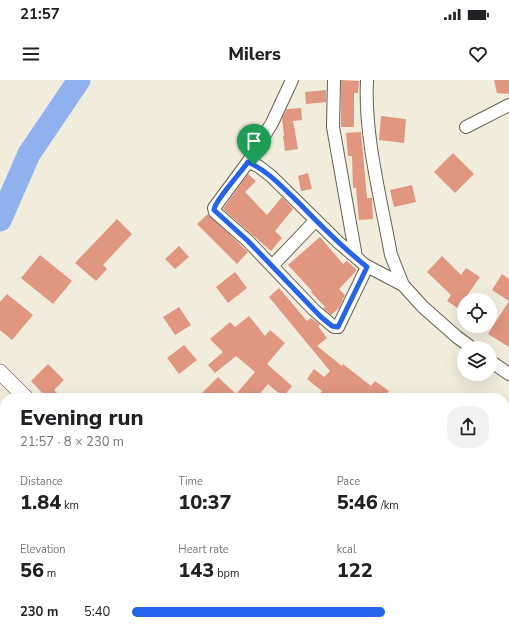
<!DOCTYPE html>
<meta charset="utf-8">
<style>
body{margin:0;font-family:"Nunito Sans",sans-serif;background:#f2f2f2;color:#202124;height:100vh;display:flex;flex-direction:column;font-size:15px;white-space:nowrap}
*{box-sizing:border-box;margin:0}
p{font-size:13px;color:#757577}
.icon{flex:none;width:22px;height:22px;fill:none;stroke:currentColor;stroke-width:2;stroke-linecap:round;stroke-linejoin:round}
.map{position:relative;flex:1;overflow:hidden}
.drawer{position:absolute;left:0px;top:313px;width:509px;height:242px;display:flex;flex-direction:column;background:#fff;border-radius:16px 16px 0 0;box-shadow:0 4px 16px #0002}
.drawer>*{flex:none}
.buttons{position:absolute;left:457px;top:213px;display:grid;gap:8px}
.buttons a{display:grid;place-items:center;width:40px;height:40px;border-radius:50%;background:#fff;box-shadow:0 4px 16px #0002;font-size:20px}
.pin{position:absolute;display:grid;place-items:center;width:34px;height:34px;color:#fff;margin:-41px -17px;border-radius:50% 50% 50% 0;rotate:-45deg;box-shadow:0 0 4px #0007}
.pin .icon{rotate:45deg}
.round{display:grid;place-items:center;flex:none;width:42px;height:42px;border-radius:16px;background:#f2f2f2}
.summary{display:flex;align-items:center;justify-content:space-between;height:68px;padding:0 20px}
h1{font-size:22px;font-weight:800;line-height:30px}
.metrics{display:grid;grid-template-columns:repeat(3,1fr);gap:6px;height:68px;padding:4px 20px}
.metrics div{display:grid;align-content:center}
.metrics b{font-size:20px;font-weight:800}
.metrics small{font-size:11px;font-weight:400}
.metrics p{font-size:11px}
ul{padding:0 20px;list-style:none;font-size:13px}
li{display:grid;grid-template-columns:64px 48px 1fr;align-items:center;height:30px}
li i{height:10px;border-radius:5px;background:#2563eb}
.status{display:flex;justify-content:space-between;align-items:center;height:28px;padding:0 20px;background:#fff;direction:ltr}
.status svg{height:11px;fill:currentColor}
header{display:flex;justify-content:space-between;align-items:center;height:52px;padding:0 20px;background:#fff;font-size:18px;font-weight:800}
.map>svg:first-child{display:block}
</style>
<div class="status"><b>21:57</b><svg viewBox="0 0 49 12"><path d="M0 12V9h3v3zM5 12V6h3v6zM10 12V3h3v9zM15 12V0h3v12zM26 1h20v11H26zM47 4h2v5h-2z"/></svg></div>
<header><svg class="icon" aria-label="menu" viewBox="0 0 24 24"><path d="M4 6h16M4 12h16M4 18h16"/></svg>Milers<svg class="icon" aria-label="heart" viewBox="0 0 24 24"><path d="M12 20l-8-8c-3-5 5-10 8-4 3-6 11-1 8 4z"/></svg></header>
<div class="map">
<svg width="509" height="555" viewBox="0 0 509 555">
<rect width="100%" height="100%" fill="#f1ecdc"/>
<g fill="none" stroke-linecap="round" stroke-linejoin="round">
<path stroke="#8fb1ee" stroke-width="23" d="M0 140 29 74 79 0"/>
</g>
<path fill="#e19680" d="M341 0 359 1 358 13H354V47H341Z
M494 0H509V14L497 13Z
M326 10V22L306 24 305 12Z
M301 28 302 40 293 41 298 69 285 71 283 56H284L282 38 287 29Z
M381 36 406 39 404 63 379 60Z
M361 52 367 118H372L373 139 359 140 356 108H353L352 76H348L346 53Z
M453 73 474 94 455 113 434 92Z
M308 93 312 109 301 111 298 96Z
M248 94 256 101 245 112 267 135 282 117 293 129 275 151 282 158 271 171 223 129Z
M412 105 416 122 394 127 390 110Z
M208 134 248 172 237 184 197 144Z
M117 139 132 154 103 185 107 189 96 201 75 183Z
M320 157 343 184 347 181 357 190 339 209 345 215 339 228 331 235 323 228 325 227 311 212 312 211 288 185Z
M179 166 189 177 175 189 165 179Z
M40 175 72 201 53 224 21 198Z
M442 176 461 195 466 188 480 197 464 220V232L447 221 451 215 427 192Z
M235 192 247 208 228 223 216 207Z
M502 194 509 199V221L492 210Z
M279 208 307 241 311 238 320 245 318 246 327 258 317 266 342 286 343 284 371 306 375 301 389 311 383 318H318L322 311 307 299 314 289 324 297 330 291 269 217Z
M7 214 33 235 12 260 0 250V222Z
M509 221V267L488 254Z
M179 227 191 245 175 255 163 237Z
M249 236 265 256 270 250 285 263 267 284 292 306 283 317 268 304 256 318H197L218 297 236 314 255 292 236 276 215 293 208 285 223 272 210 259 230 242 235 247Z
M184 265 197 280 179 294 167 278Z
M48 284 64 300 54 310 62 318H47L31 301Z"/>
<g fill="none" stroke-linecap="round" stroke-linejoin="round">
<g stroke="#656153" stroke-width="14">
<path id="minor" d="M334 0 333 47 356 177
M367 0C364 56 381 119 391 175L403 205 423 227 457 257 472 268
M466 47 509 25
M248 82 272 43 292 0
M272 186 316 140
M367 187 341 241 338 247H334L314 230 248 161 215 132 214 128 248 82 258 86 271 96 338 162 365 185 403 205
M490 281 509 294
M504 484H509"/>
</g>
<g stroke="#656153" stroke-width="16">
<path id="tertiary" d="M0 292 26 318
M504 370 509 364
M199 550 202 555
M391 555 394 550"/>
</g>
<use href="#minor" stroke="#fff" stroke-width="12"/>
<use href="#tertiary" stroke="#fff" stroke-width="15"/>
</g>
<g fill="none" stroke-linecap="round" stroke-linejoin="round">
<g stroke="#fff" stroke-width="8">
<path id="route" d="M248 82C268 91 282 107 298 122 320 145 342 167 367 187L338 247 332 246 321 237 248 161 214 130C214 122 242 91 248 82Z"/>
</g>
<use href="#route" stroke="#2563eb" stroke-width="5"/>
</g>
</svg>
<div class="buttons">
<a><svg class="icon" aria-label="locate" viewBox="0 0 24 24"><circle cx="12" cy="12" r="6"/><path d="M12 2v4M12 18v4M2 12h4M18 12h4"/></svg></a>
<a><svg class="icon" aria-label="layers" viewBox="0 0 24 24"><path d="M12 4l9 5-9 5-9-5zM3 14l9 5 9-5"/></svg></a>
</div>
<div class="pin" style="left:254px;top:85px;background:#1e9e55"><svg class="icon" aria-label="arrive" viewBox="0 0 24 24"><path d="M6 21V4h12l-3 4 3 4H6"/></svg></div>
<section class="drawer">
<div class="summary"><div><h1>Evening run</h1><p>21:57 · 8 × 230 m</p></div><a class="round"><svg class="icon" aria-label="share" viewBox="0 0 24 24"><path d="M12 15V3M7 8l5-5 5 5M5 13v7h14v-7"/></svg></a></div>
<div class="metrics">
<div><p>Distance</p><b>1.84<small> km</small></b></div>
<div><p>Time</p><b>10:37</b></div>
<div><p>Pace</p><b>5:46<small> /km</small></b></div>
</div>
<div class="metrics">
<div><p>Elevation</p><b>56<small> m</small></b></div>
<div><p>Heart rate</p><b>143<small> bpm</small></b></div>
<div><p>kcal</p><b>122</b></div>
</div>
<ul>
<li><b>230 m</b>5:40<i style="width:71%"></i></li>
</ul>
</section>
</div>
